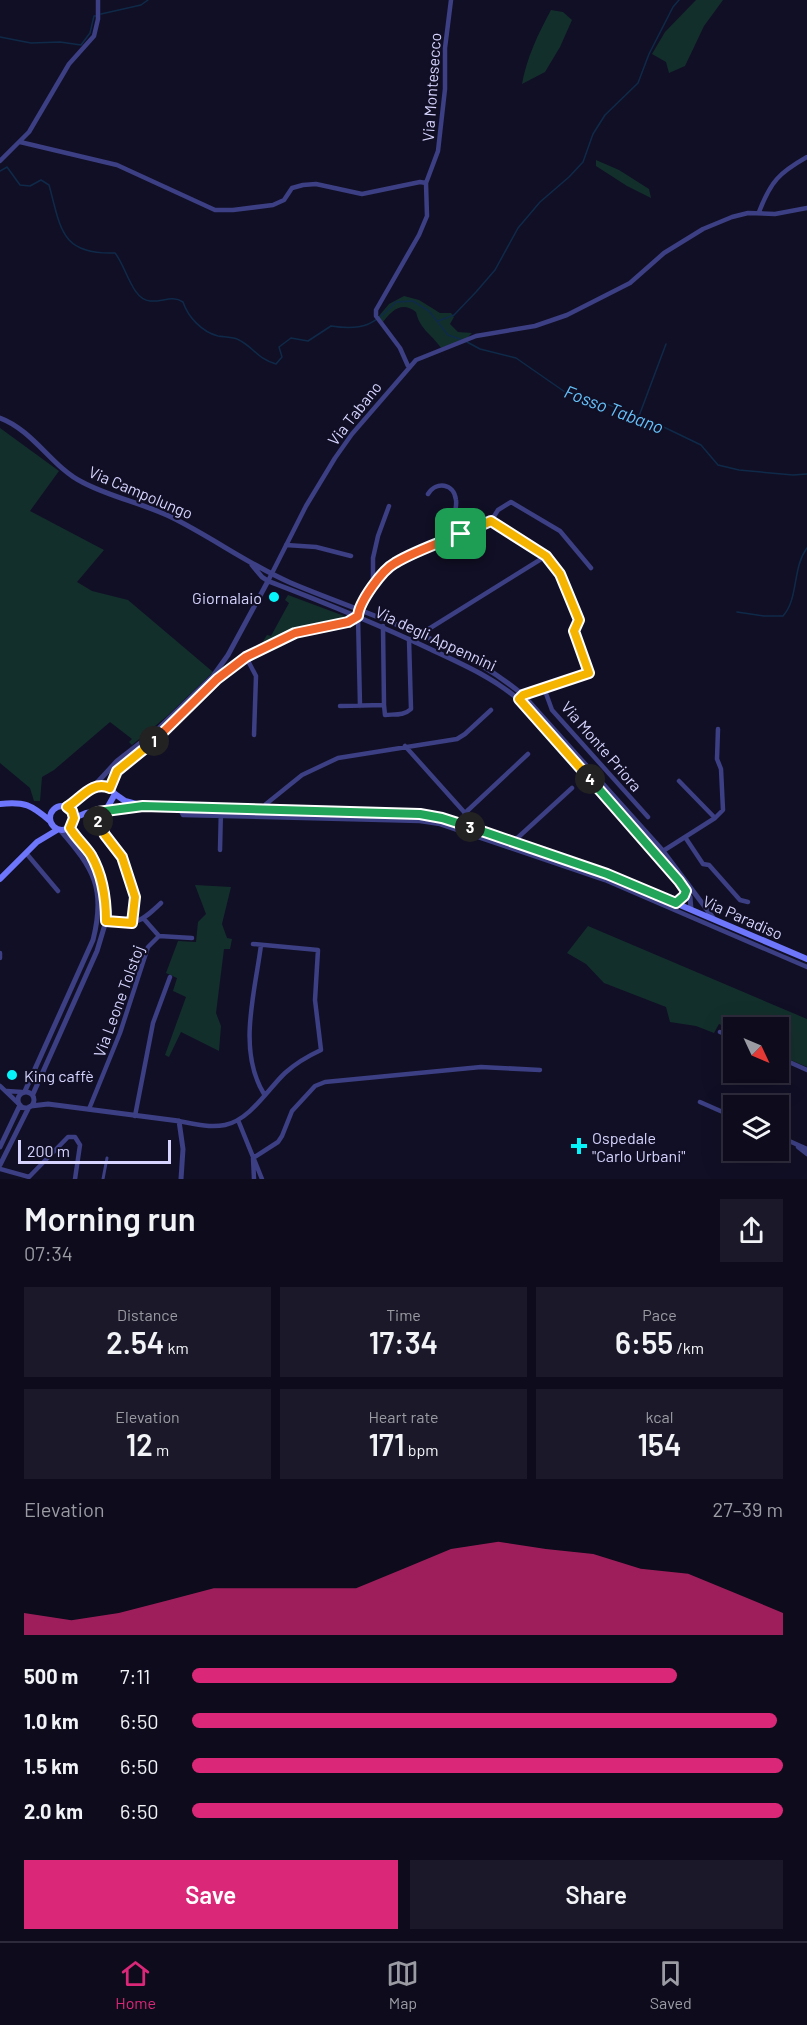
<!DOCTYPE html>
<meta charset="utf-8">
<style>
body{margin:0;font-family:Barlow,sans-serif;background:#1b1929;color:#f1f3f6;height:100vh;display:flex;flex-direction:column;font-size:22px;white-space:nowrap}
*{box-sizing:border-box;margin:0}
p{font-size:20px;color:#9a9ba3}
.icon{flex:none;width:33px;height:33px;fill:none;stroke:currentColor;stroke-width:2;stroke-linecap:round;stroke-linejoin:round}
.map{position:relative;height:1179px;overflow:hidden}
.drawer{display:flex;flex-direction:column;background:#0d0b1c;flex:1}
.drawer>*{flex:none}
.needle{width:39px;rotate:134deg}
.buttons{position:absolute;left:723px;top:1017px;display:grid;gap:12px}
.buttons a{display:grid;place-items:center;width:66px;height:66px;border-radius:0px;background:#0d0b1c;box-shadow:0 6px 24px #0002,0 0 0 2px #2d2b3b;font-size:30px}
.scale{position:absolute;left:18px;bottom:15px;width:153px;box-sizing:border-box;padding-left:6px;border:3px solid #d6d4fe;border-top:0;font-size:16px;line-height:21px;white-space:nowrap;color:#d6d4fe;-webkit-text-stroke:4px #110f25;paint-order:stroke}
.pin{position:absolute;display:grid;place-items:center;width:51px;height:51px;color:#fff;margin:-26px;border-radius:12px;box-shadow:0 3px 9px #0006}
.km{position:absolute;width:30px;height:30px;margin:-15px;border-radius:50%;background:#222;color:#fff;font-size:16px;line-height:30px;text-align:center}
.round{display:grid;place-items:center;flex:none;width:63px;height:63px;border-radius:0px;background:#1b1929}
.summary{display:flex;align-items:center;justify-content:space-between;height:102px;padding:0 24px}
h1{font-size:33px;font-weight:600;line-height:45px}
.figures{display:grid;grid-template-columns:repeat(3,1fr);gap:9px;height:102px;padding:6px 24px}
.figures div{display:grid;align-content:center;border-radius:0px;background:#1b1929;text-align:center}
.figures b{font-size:30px;font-weight:600}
.figures small{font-size:16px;font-weight:400}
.figures p{font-size:16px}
.chart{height:168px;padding:12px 24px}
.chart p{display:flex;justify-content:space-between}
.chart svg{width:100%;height:108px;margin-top:6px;fill:#db2777;opacity:.7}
.primary-button{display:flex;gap:12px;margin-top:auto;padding:12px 24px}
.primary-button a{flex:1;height:69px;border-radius:0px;background:#db2777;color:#fff;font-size:24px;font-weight:600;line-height:69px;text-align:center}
.primary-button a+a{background:#1b1929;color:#f1f3f6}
ul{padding:0 24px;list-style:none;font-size:20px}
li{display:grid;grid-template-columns:96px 72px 1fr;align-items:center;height:45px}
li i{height:15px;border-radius:8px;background:#db2777}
.tabs{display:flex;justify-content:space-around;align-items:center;height:84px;border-top:2px solid #2d2b3b;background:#0d0b1c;font-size:16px;color:#9a9ba3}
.tabs a{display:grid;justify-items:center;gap:3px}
.tabs .active{color:#db2777}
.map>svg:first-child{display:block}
</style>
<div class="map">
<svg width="807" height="1179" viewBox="0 0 807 1179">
<rect width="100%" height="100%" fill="#110f25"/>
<path fill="#132f2c" d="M696 0H723L704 26 685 66 669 73 666 62 652 54 665 32Z
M551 10 563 12 572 20 560 47 545 72 522 84C527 57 538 34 551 10Z
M596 160 619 170 649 189 651 198 627 186 596 166Z
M404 296 419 300 440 313H451L454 317 450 324 458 332 472 333 466 339 441 348C431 333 420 330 416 312 402 301 392 310 383 322L378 317 389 304Z
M0 428 59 471 30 511 104 550 77 582 92 591 128 600 213 672 166 717 132 745 129 742 132 739 110 722 54 770 42 777 40 801H34L30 788 0 763Z
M288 595 347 617C317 622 289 628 262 643L267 635 271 636 289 603 285 600Z
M195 885 231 887 222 924 227 938 232 939 230 949H224L216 1013 221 1026 219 1051 181 1032 169 1057 165 1055 186 997 173 991 177 978 166 973 178 941 196 942 198 922 206 914Z
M588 926 807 1019V1067L779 1055 778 1028H734L733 1030 719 1024 714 1033 696 1026 670 1022 666 1007 604 983 586 964 567 953Z"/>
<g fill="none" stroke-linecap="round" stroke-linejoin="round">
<path stroke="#0f2a49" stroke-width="1.5" d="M101 14 141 5 148 0
M0 37 31 43 60 42 81 45 90 33 94 16H96
M0 171 7 167 20 185 30 186 41 180 49 185C61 228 60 255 115 253 126 266 132 300 150 301 163 302 172 295 183 302 188 317 202 332 218 336 224 337 231 337 237 339 253 346 257 359 276 364L282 357 279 347 291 338 308 341 331 326C363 331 374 325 396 302L413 301 429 311 448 335 463 340
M438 321 454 315 476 292 495 270 518 228 540 202 569 177 583 162 593 134 605 115 638 83 649 54 673 7 679 0
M467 342 480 349 516 358 565 392 606 404 645 418 701 445 718 465 739 470 793 475 807 474
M639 416 666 344
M737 612 764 616H783C799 598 792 568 807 548"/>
<path stroke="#3c3f83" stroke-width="3" d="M103 1179 107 1158"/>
<path stroke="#3c3f83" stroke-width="4.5" d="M20 142 117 165 215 210H233L273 205 284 200 292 188 303 185 316 184 362 194 420 182 426 183
M0 161 29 132 69 64 94 36 98 19V0
M759 212C771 181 779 173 807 157
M408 366 400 348 376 316V310L419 235 427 216 426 183 438 151 445 89V48L451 0
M428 494C436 481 454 483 456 500 457 506 454 513 455 520 456 525 459 529 461 534
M491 521 498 510 511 502 560 531 591 568
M286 545 316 547 351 556
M268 581 306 506 335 458 352 434 416 360 476 336 535 326 567 315 630 283 664 253 703 229 732 217 748 213 775 214 807 208
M373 587 393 564 491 521 546 556 560 574 579 620 574 631 589 673 521 697
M358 608 373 587V558L378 536 389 506
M358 616 360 706
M383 626 384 705
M415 642 419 635 546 556
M246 657 256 676 254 735
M544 688 552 710 648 817
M340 706 384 705 385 715C394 714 404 716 411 709L409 639
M405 746 465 813 461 824
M679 781 715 818
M179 807 183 815 420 821 440 824 605 880 807 967
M263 810 266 804 302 775 338 758 457 739 465 734 491 710
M98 812V821L105 835 122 857 135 897 132 923
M465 813 528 754
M685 837 703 864 709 865 740 900 748 902
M513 842 572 788
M220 850 221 808
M663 851 715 818 723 810 721 769 717 759 718 729
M26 853 58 891
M144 919 159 936 192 938
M106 921C136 925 139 924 161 903
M261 945C255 993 237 1050 264 1094
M0 953V958
M720 1032 734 1038
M778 1057 807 1070
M0 1086 19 1104
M7 1091 22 1092
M700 1102 734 1117
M89 1109 120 1033 148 947 159 936
M135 1116 153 1023 170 977
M238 1120 262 1179
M179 1121C194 1124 210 1128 225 1125 250 1120 268 1089 285 1073 296 1063 308 1056 321 1050L315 1000 318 950 253 944
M778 1136 807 1149
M798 1147 807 1154
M0 1169 29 1177 68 1137H75L80 1145 75 1179
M254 1179 253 1158 278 1142 282 1136 292 1111 315 1086 325 1082 481 1067 540 1070"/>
<path stroke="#3c3f83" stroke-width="5" d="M0 418C33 430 53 468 82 482 110 497 142 503 171 517 212 537 249 565 291 583 367 615 460 641 523 695L663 851 714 919
M252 565 262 577 268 581C323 602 377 624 430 649 462 664 492 677 518 699L659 856 690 897 691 909
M94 786 117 761 157 730 213 676 228 655 268 581
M110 788 116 771 159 737 217 679 246 657 295 633 348 622 358 616V608
M676 903 684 896 685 891
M25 1091 93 940C106 889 94 869 61 831
M18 1100a8 8 0 1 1 16 0a8 8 0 1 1-16 0Z
M33 1094 97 951 106 921V898L97 866 90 853 70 828
M31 1106 48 1104 179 1121 183 1149 181 1179
M0 1147 20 1105
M0 1165 29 1107"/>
<path stroke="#6e76fc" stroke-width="6" d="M115 794 125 801 140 805
M0 804C24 801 32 805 50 821
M50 818a12 12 0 1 1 24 0a12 12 0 1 1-24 0Z
M67 807C83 798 98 773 115 794L106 810 86 813 74 818
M106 810 143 806 420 814 442 818 607 874 807 959
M0 879 37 842 57 830"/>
</g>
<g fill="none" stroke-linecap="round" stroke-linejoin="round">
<g stroke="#fff" stroke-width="12">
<path id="split-1" d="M154 741 217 679 246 657 295 633 348 622 358 616C359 602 382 570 395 563 415 551 439 543 461 534"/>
</g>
<g stroke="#fff" stroke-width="12">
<path id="split-2" d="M98 821 105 835 122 857 135 897 132 923 106 921C106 898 103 876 91 855 85 846 76 838 70 828L74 818 72 811 67 807C81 799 92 780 110 788L117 771 154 741"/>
</g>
<g stroke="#fff" stroke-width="12">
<path id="split-3" d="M98 821V812L143 806 420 814 442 818 470 827"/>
</g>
<g stroke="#fff" stroke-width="12">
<path id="split-4" d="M470 827 607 874 676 903 684 896 686 891 679 881 590 779"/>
</g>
<g stroke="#fff" stroke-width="12">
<path id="split-5" d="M461 534 491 521 546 556 560 574 579 620 574 631 589 673 523 695 519 699 590 779"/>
</g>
<use href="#split-1" stroke="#f0652b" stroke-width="8"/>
<use href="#split-2" stroke="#f5b400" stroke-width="8"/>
<use href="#split-3" stroke="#22a559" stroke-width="8"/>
<use href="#split-4" stroke="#22a559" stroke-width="8"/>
<use href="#split-5" stroke="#f5b400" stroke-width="8"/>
</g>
<g fill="#06f4f9" stroke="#110f25" stroke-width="2">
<circle cx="274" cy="597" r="6"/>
<circle cx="12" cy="1075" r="6"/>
<path d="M576 1137h6v6h6v6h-6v6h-6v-6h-6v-6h6z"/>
</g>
<g text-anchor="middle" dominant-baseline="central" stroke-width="4.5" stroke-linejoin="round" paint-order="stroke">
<g font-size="16" fill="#d6d4fe" stroke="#110f25">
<text transform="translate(431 87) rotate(-86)">Via Montesecco</text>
<text transform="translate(354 413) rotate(-52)">Via Tabano</text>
<text transform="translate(141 492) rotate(23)">Via Campolungo</text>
<text transform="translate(436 638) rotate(25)">Via degli Appennini</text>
<text transform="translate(602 746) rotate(49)">Via Monte Priora</text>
<text transform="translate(743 917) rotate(24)">Via Paradiso</text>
<text transform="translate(118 1001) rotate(-70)">Via Leone Tolstoj</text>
</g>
<g font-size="16" fill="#d6d4fe" stroke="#110f25" text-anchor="start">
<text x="262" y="597" text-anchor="end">Giornalaio</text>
<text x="24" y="1075">King caffè</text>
<text x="592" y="1137">Ospedale<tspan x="592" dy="18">"Carlo Urbani"</tspan></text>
</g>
<g font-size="18" font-style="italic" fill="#65c2fb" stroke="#110f25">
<text transform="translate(614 409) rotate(21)">Fosso Tabano</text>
</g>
</g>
</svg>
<div class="buttons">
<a><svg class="needle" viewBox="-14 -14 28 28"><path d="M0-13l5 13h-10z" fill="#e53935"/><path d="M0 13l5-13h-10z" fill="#9a9ba3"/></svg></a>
<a><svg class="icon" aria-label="layers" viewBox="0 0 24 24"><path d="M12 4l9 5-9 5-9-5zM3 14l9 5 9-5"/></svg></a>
</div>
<div class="scale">200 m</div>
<div class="pin" style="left:461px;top:534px;background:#1e9e55"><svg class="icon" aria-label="arrive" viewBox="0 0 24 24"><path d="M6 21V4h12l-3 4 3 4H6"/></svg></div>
<b class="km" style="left:154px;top:741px">1</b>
<b class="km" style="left:98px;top:821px">2</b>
<b class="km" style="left:470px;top:827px">3</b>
<b class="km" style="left:590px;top:779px">4</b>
</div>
<section class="drawer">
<div class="summary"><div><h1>Morning run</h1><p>07:34</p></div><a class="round"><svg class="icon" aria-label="share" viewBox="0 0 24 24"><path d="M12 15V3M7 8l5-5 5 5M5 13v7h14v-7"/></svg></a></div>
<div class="figures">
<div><p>Distance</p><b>2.54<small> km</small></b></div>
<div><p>Time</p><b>17:34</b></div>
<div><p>Pace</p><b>6:55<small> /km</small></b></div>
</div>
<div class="figures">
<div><p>Elevation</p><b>12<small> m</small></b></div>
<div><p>Heart rate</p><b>171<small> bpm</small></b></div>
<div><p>kcal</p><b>154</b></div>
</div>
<div class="chart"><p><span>Elevation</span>27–39 m</p>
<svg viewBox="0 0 160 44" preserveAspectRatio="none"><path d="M0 44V35L10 38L20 35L30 30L40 25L50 25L60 25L70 25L80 17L90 9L100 6L110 9L120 11L130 17L140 19L150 27L160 35V44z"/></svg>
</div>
<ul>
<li><b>500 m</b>7:11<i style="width:82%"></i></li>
<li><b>1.0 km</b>6:50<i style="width:99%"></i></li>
<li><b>1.5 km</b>6:50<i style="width:100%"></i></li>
<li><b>2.0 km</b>6:50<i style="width:100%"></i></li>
</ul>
<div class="primary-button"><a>Save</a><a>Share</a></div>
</section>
<nav class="tabs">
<a class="active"><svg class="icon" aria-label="home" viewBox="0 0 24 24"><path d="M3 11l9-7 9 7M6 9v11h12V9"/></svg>Home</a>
<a><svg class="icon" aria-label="map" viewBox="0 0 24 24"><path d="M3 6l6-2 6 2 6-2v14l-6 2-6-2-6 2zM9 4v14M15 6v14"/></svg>Map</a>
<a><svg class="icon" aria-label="saved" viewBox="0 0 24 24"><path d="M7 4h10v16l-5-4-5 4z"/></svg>Saved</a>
</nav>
